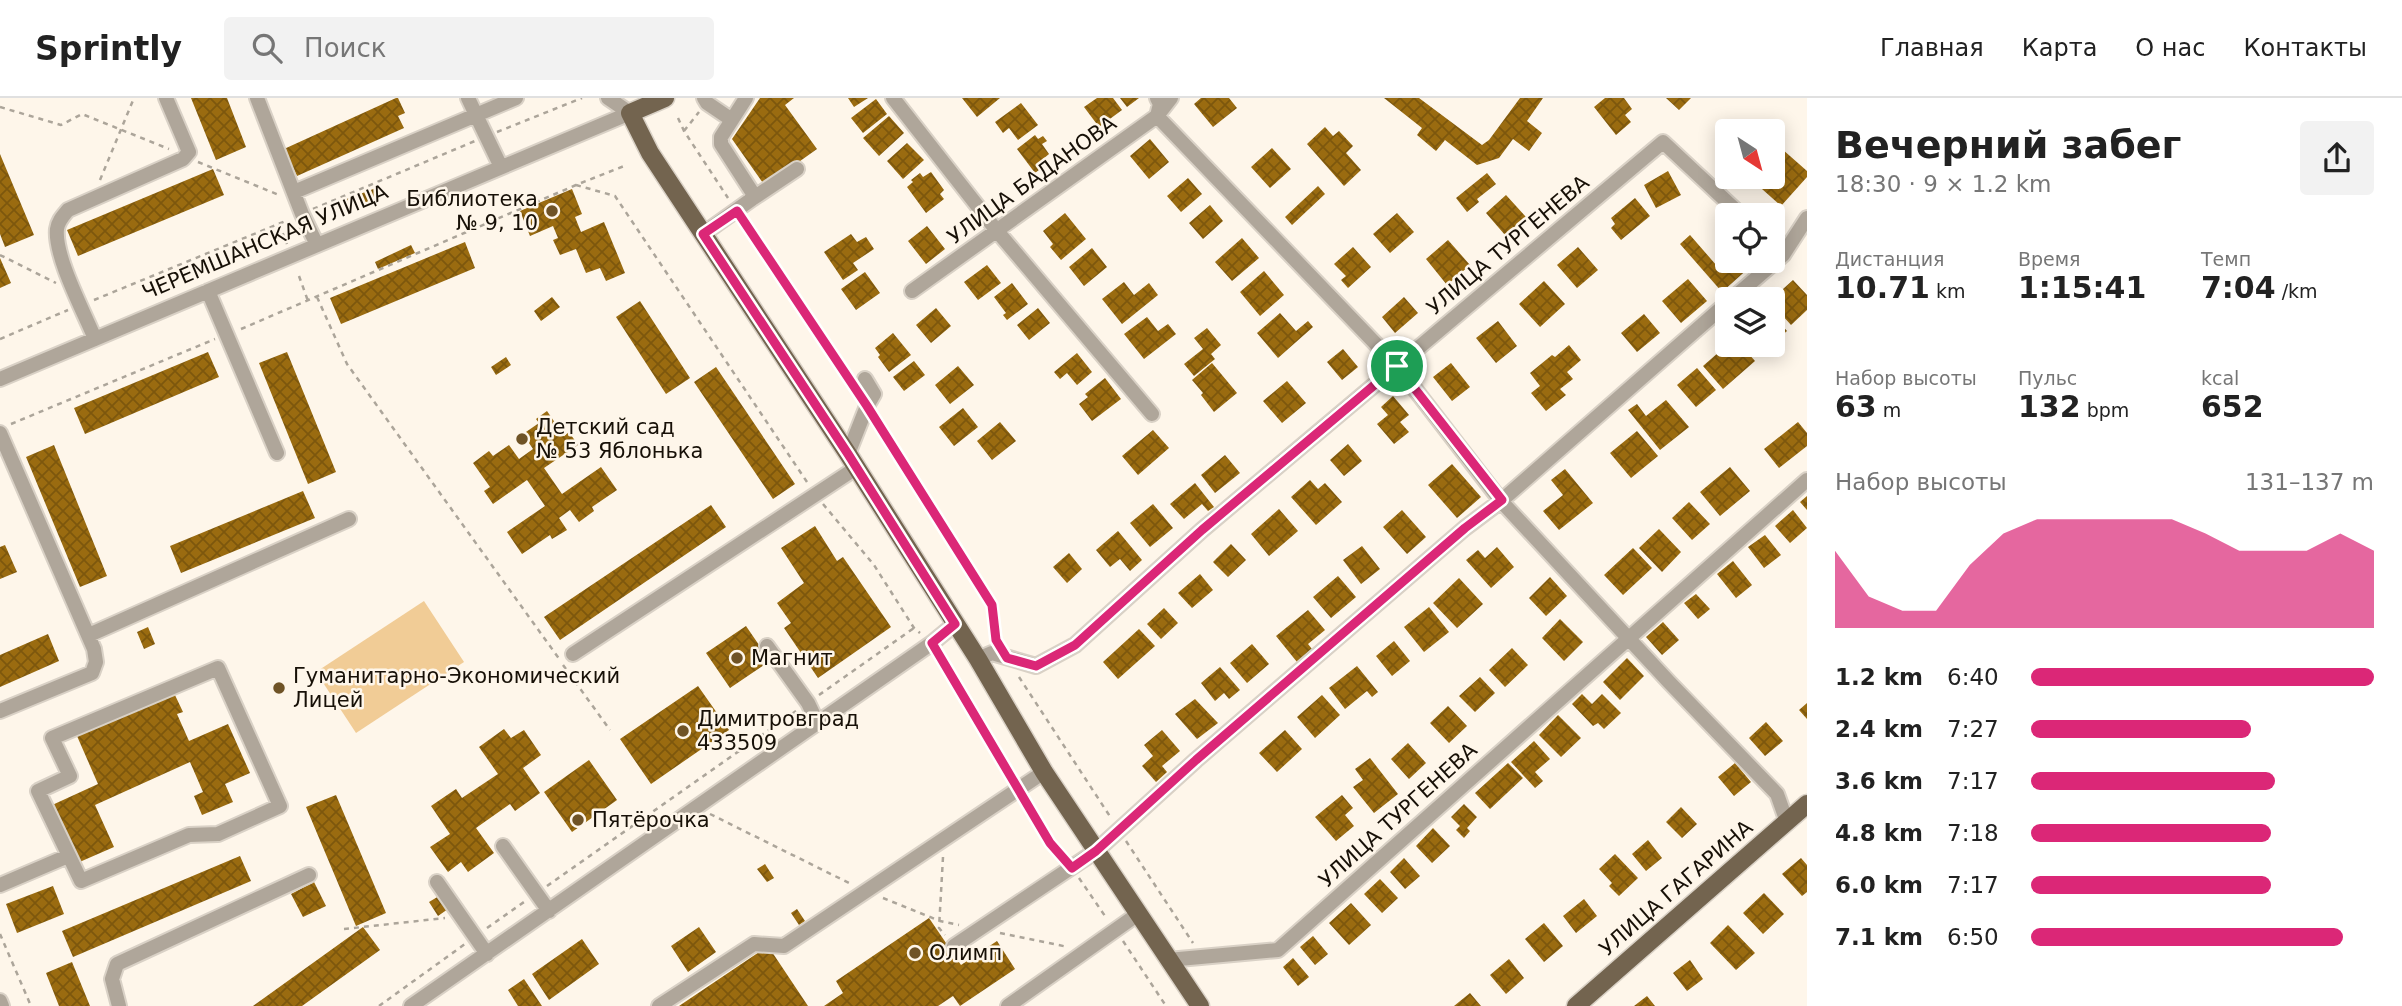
<!DOCTYPE html>
<html lang="ru">
<meta charset="utf-8">
<style>
body{margin:0;font-family:"DejaVu Sans",sans-serif;background:#f2f2f2;color:#222;height:100vh;display:flex;flex-direction:column;font-size:26px;white-space:nowrap}
*{box-sizing:border-box;margin:0}
p{font-size:23px;color:#767676}
.icon{flex:none;width:38px;height:38px;fill:none;stroke:currentColor;stroke-width:2;stroke-linecap:round;stroke-linejoin:round}
.map{position:relative;flex:1;overflow:hidden}
.details{display:flex;flex-direction:column;background:#fff;width:595px}
.details>*{flex:none}
.needle{width:46px;rotate:144deg}
.tools{position:absolute;left:1715px;top:21px;display:grid;gap:14px}
.tools a{display:grid;place-items:center;width:70px;height:70px;border-radius:7px;background:#fff;box-shadow:0 4px 18px #0003;font-size:35px}
.pin{position:absolute;display:grid;place-items:center;width:60px;height:60px;color:#fff;margin:-30px;border:4px solid #fff;border-radius:50%;box-shadow:0 2px 7px #0007}
.round{display:grid;place-items:center;flex:none;width:74px;height:74px;border-radius:7px;background:#f2f2f2}
.overview{display:flex;align-items:center;justify-content:space-between;height:119px;padding:0 28px}
h1{font-size:38px;font-weight:800;line-height:52px}
.figures{display:grid;grid-template-columns:repeat(3,1fr);gap:10px;height:119px;padding:7px 28px}
.figures div{display:grid;align-content:center}
.figures b{font-size:30px;font-weight:800}
.figures small{font-size:19px;font-weight:400}
.figures p{font-size:19px}
.chart{height:196px;padding:14px 28px}
.chart p{display:flex;justify-content:space-between}
.chart svg{width:100%;height:126px;margin-top:7px;fill:#db2777;opacity:.7}
ul{padding:0 28px;list-style:none;font-size:23px}
li{display:grid;grid-template-columns:112px 84px 1fr;align-items:center;height:52px}
li i{height:18px;border-radius:9px;background:#db2777}
header{display:flex;align-items:center;gap:42px;box-sizing:border-box;height:98px;padding:0 35px;background:#fff;border-bottom:2px solid #e0e0e0}
header strong{font-size:33px}
nav{display:flex;gap:38px;margin-inline-start:auto;font-size:24px}
.search{width:490px;height:63px;background:#f2f2f2;display:flex;align-items:center;gap:18px;box-sizing:border-box;padding:0 24px;border-radius:7px;color:#767676;font-size:26px}
main{display:flex;flex:1;min-height:0}
.map>svg:first-child{display:block}
</style>
<header>
<strong>Sprintly</strong>
<div class="search"><svg class="icon" aria-label="search" viewBox="0 0 24 24"><circle cx="10" cy="10" r="6"/><path d="M15 15l6 6"/></svg>Поиск</div>
<nav><a>Главная</a><a>Карта</a><a>О нас</a><a>Контакты</a></nav>
</header>
<main>
<div class="map">
<svg width="1807" height="908" viewBox="0 0 1807 908">
<defs>
<pattern id="building-cross-hatch" width="8" height="8" patternUnits="userSpaceOnUse" patternTransform="scale(1.75)"><rect width="8" height="8" fill="#9a6b10"/><path d="M0 0l8 8M0 8l8-8" fill="none" stroke="#7d570d"/></pattern>
</defs>
<rect width="100%" height="100%" fill="#fef6ea"/>
<path fill="#f1cc96" d="M424 503 464 564 356 635 316 574Z"/>
<path fill="url(#building-cross-hatch)" d="M191 0H227L246 49 216 62Z
M396 0H398L405 15 398 18 404 30 297 78 284 51Z
M760 0H794L785 7 817 51 765 88 732 41Z
M848 0H868L854 9Z
M962 0H1000L977 19Z
M1097 0H1113L1122 12 1099 29 1084 9Z
M1120 0H1139L1127 9Z
M1201 0H1229L1237 10 1213 29 1194 6Z
M1384 0H1419L1482 47 1489 42 1520 0H1543L1527 23 1542 35 1529 53 1513 41 1499 60 1477 67 1445 42 1436 53 1417 37 1422 30Z
M1605 0H1624L1632 11 1625 17 1631 24 1616 37 1594 9Z
M1666 0H1691L1679 12Z
M876 1 887 16 863 35 851 20Z
M1021 5 1038 27 1018 42 1009 30 1003 35 995 24Z
M889 18 904 35 879 58 863 40Z
M1325 29 1333 38 1339 33 1353 48 1346 55 1361 72 1344 88 1307 46Z
M1035 37 1038 41 1043 38 1047 43 1042 46 1049 56 1043 61 1047 66 1035 75 1017 51Z
M1150 41 1169 64 1149 81 1130 58Z
M907 45 924 62 903 81 887 63Z
M1272 50 1291 71 1270 90 1251 69Z
M1782 51 1807 73V79L1781 108 1762 91 1768 84 1761 79H1773V62Z
M0 56 34 137 5 149 0 136Z
M213 71 224 97 78 158 67 132Z
M1668 73 1681 97 1656 110 1644 87Z
M931 74 944 92 940 96 944 101 926 115 907 89 913 84 911 82 920 75 923 79Z
M1487 75 1496 86 1477 101 1479 104 1467 114 1456 100Z
M1188 80 1202 96 1181 114 1167 98Z
M1318 88 1325 96 1292 127 1285 119Z
M376 90 380 100 341 114 336 105Z
M572 91 582 116 575 119 581 134 604 124 625 175 606 183 600 170 586 175 576 151 560 157 553 142 558 140 553 128 530 138 520 113Z
M1506 97 1526 119 1505 137 1486 115Z
M1635 100 1650 118 1621 142 1611 130 1615 126 1611 120Z
M1210 107 1223 123 1203 141 1189 125Z
M1065 115 1086 141 1061 162 1050 149 1053 146 1043 133Z
M1397 115 1414 134 1390 155 1373 136Z
M927 128 945 151 926 166 908 143Z
M851 136 857 144 866 139 874 151 853 165 858 172 843 182 824 154Z
M1690 137 1717 168 1727 159V163H1746L1751 168 1722 194 1680 146Z
M1242 140 1259 160 1232 183 1215 164Z
M1448 142 1470 167 1447 187 1426 161Z
M465 144 475 170 341 226 330 200Z
M411 147 415 155 378 171 375 164Z
M1353 149 1371 169 1348 190 1341 182 1346 178 1334 166Z
M1578 149 1598 172 1577 190 1557 167Z
M1092 150 1107 169 1084 188 1069 169Z
M0 160 11 185 0 190Z
M987 167 1001 185 978 202 964 184Z
M1264 173 1284 197 1260 218 1240 194Z
M865 174 880 195 856 212 841 191Z
M1688 181 1707 203 1681 225 1662 203Z
M1793 182 1807 197V212L1791 227 1773 207V200Z
M1544 183 1565 206 1540 229 1519 206Z
M1124 184 1134 197 1149 185 1158 197 1122 226 1102 201Z
M1012 185 1028 206 1007 222 1003 217 1006 215 994 199Z
M552 199 560 209 541 223 534 213Z
M1404 199 1418 215 1395 235 1382 219Z
M640 203 690 280 666 296 616 219Z
M936 210 951 228 931 245 916 227Z
M1038 210 1050 225 1029 242 1017 227Z
M1280 215 1296 233 1308 223 1313 229 1278 260 1257 235Z
M1644 216 1660 235 1637 254 1621 235Z
M1773 217 1787 233 1773 245Z
M1147 219 1158 233 1168 226 1176 236 1144 261 1124 236Z
M1498 223 1517 248 1496 265 1476 240Z
M1207 230 1221 247 1211 256 1215 261 1194 278 1184 266 1203 251 1194 240Z
M893 235 911 257 889 274 878 259 880 257 875 250Z
M1569 247 1581 262 1567 274 1573 281 1560 291 1566 297 1546 313 1531 295 1540 288 1530 275 1552 257 1555 259Z
M1727 247H1741L1755 263 1723 291 1703 268Z
M1343 251 1358 269 1342 282 1327 264Z
M208 254 219 279 85 336 74 310Z
M287 254 336 374 308 386 259 265Z
M1077 255 1092 274 1077 287 1067 275 1060 281 1054 274Z
M506 259 511 267 496 277 491 269Z
M914 263 925 277 904 293 893 279Z
M1212 265 1237 295 1214 314 1201 297 1203 295 1192 282Z
M1451 265 1470 289 1452 303 1433 279Z
M958 268 974 287 950 306 935 287Z
M716 269 795 386 773 401 694 284Z
M1697 270 1716 292 1696 309 1677 287Z
M1105 280 1121 301 1092 323 1079 306 1088 299 1085 296Z
M1287 283 1306 305 1282 325 1263 303Z
M1393 298 1409 317 1400 324 1409 334 1394 346 1377 326 1388 317 1381 309Z
M1666 302 1689 329 1660 352 1628 312 1637 306 1646 318Z
M963 310 978 329 954 348 939 329Z
M547 313 564 338 569 334 578 347 544 370 562 396 601 369 617 392 592 409 594 413 579 424 570 412 559 420 567 432 552 441 550 437 522 456 507 434 545 408 527 382 493 406 484 393 490 389 473 365 489 353 493 358 509 347 519 361 533 351 523 336 539 325 536 321Z
M1000 324 1016 343 992 362 977 343Z
M1798 324 1807 335V348L1779 370 1764 351Z
M1153 332 1169 350 1138 377 1122 358Z
M1637 333 1658 358 1631 380 1610 355Z
M1348 346 1362 363 1344 378 1330 362Z
M54 347 107 478 80 489 26 359Z
M1225 357 1240 375 1215 395 1201 377Z
M1452 366 1481 399 1457 420 1428 387Z
M1730 369 1750 393 1720 418 1700 394Z
M1565 371 1593 405 1559 432 1543 413 1563 397 1551 382Z
M1310 382 1318 391 1325 385 1342 404 1316 427 1291 399Z
M1195 385 1214 409 1208 413 1202 406 1184 421 1170 406Z
M303 393 315 420 181 475 170 448Z
M1807 398V412L1800 404Z
M1689 404 1710 426 1692 442 1672 420Z
M1153 406 1173 430 1150 449 1130 425Z
M711 407 726 429 560 542 544 519Z
M1279 411 1298 433 1269 458 1251 436Z
M1402 412 1426 439 1407 456 1383 429Z
M1793 412 1807 430 1790 445 1775 428Z
M815 428 837 463 843 459 891 529 818 580 784 530 791 525 777 505 804 485 781 450Z
M1659 431 1681 454 1662 474 1639 450Z
M1118 433 1142 462 1130 473 1120 461 1110 469 1096 452Z
M1765 437 1781 457 1764 470 1748 449Z
M1231 446 1246 462 1228 479 1213 464Z
M5 447 17 474 0 481V449Z
M1362 448 1380 471 1361 486 1343 462Z
M1497 449 1514 469 1491 490 1466 462 1478 452 1485 460Z
M1633 450 1652 470 1623 497 1604 477Z
M1069 455 1082 471 1067 485 1053 469Z
M1733 463 1752 487 1736 500 1717 476Z
M1200 476 1213 492 1192 510 1178 495Z
M1338 478 1356 499 1331 520 1313 499Z
M1550 479 1567 498 1546 518 1529 500Z
M1459 480 1483 506 1457 530 1433 505Z
M1696 496 1710 511 1698 521 1684 505Z
M1429 509 1449 534 1424 554 1404 529Z
M1164 510 1178 525 1161 541 1147 526Z
M1308 512 1325 532 1308 546 1312 551 1297 564 1276 538Z
M1560 521 1583 544 1564 563 1542 540Z
M1663 524 1679 542 1662 557 1646 539Z
M746 528 770 563 730 590 706 555Z
M148 529 155 546 144 551 137 534Z
M1139 531 1155 548 1118 581 1103 564Z
M48 536 59 563 0 589V557Z
M1394 543 1410 563 1392 578 1376 558Z
M1252 546 1269 566 1247 585 1230 565Z
M1512 550 1528 567 1505 589 1489 572Z
M1627 560 1644 578 1620 602 1603 584Z
M1357 568 1378 594 1372 599 1367 593 1345 611 1329 590Z
M1220 569 1240 592 1229 601 1224 595 1215 603 1201 585Z
M1480 579 1495 595 1475 614 1459 598Z
M698 588 729 632 651 686 620 641Z
M174 595 183 614 177 616 189 643 228 626 250 675 225 686 233 704 202 717 194 698 203 694 190 664 95 707 114 749 75 766 50 708 98 686 77 638Z
M1582 596 1592 606 1602 596 1621 615 1604 631 1598 625 1593 628 1572 606Z
M1322 597 1340 617 1315 640 1297 619Z
M1195 601 1218 625 1197 641 1175 616Z
M1807 605V621L1799 612Z
M1448 608 1467 628 1449 645 1430 625Z
M1558 617 1581 640 1561 659 1539 637Z
M1766 624 1783 643 1765 658 1749 640Z
M504 631 511 640 524 632 541 657 523 670 540 695 515 713 510 706 476 730 494 755 468 774 461 764 448 774 430 749 450 736 431 708 456 691 462 700 498 676 479 649Z
M1162 632 1180 653 1162 668 1167 674 1156 684 1142 668 1153 658 1144 647Z
M1285 632 1302 651 1277 674 1259 655Z
M1534 643 1550 661 1535 674 1543 683 1535 690 1511 664Z
M1408 645 1426 665 1409 681 1391 661Z
M1370 660 1398 696 1374 715 1353 689 1363 682 1355 671Z
M589 662 617 702 572 734 544 694Z
M1508 665 1523 680 1490 711 1475 695Z
M1735 665 1751 684 1734 698 1718 679Z
M336 697 386 815 356 828 306 709Z
M1342 697 1353 710 1345 717 1354 728 1336 743 1315 719Z
M1464 706 1477 719 1467 730 1470 733 1464 740 1456 732 1460 728 1451 719Z
M1681 709 1697 726 1682 740 1666 724Z
M1433 730 1450 748 1432 765 1416 748Z
M1648 742 1662 760 1646 773 1632 756Z
M1615 756 1638 780 1619 798 1609 788 1612 785 1599 771Z
M240 758 251 783 73 859 62 833Z
M1404 760 1420 778 1405 791 1390 774Z
M1801 760 1807 767V794L1802 798 1782 776Z
M765 766 774 780 767 784 757 771Z
M1380 781 1398 800 1382 815 1364 796Z
M314 784 326 808 303 819 291 796Z
M53 788 64 816 17 835 6 806Z
M1764 795 1784 816 1763 836 1743 815Z
M439 798 448 811 438 818 429 804Z
M1584 801 1597 818 1576 835 1563 818Z
M1351 805 1371 827 1349 847 1329 825Z
M797 811 805 823 799 827 791 815Z
M929 820 961 867 997 843 1015 871 960 908 953 898 938 908H824L843 895 836 883Z
M1544 825 1563 848 1544 864 1525 841Z
M1728 827 1755 855 1736 872 1710 845Z
M363 829 380 852 302 908H253Z
M699 829 716 854 688 874 671 848Z
M1313 838 1328 856 1315 867 1300 849Z
M582 841 599 866 549 902 532 876Z
M768 848 808 908H679Z
M1293 860 1309 879 1298 888 1283 869Z
M1509 861 1524 880 1506 896 1490 877Z
M1690 862 1703 881 1687 893 1673 875Z
M72 864 90 908H59L46 875Z
M524 881 542 908H518L508 892Z
M1470 895 1481 908H1454Z
M1647 898 1655 908H1634Z"/>
<g fill="none" stroke-linecap="round" stroke-linejoin="round">
<g stroke="#d9d1c6" stroke-width="18">
<path id="minor" d="M257 0 302 116 317 147
M468 0 476 17 516 0
M608 0 630 15
M704 0 707 5 732 22
M893 0 997 133 1152 316
M1157 0 1160 6 1157 18 1397 268 1501 403 1669 584 1777 696 1787 724
M294 94 476 17 501 69
M752 101 797 71
M703 136 752 101V94L721 46V39L746 0
M1773 147 1783 157
M208 193 277 355
M912 193 1157 18 1171 0
M1732 201 1783 157 1807 120
M95 241C84 214 54 158 57 131 58 123 63 118 68 112L183 61 189 54 166 0
M0 281 630 15
M0 335 94 551 96 564 92 575 0 613
M848 356 867 308 874 296 865 281
M89 537 349 421
M767 548 808 605 817 624
M573 556 856 370
M978 561 992 555 1036 568 1075 547 1202 432 1663 44 1741 117
M218 570 280 708 218 736 189 737 81 783 38 693 70 678 52 640Z
M503 748 549 813
M437 784 487 856
M0 787 68 758
M954 848 1096 753 1196 662 1465 430 1501 403 1727 205
M1168 862 1278 852 1807 382
M0 903 2 908
M119 908 112 881 117 866 309 777
M411 908 932 545 955 526
M659 908 754 846 784 848 1044 674
M1008 908 1138 816"/>
</g>
<g stroke="#d9d1c6" stroke-width="21">
<path id="major" d="M665 0 630 15 650 55 848 356 978 561 1044 674 1200 908
M1576 908 1807 706"/>
</g>
<path stroke="#aca59a" stroke-width="2.5" stroke-dasharray="5 5" stroke-linecap="butt" d="M0 9 61 27 82 16 169 51
M678 20 684 33 728 100
M684 33 699 14
M497 34 582 0
M198 64 279 97
M100 82 134 0
M576 87 615 98 807 384
M313 111 475 43
M744 123 850 283
M279 126 287 146
M0 157 56 185
M299 178 308 203
M317 199 347 266 560 562
M94 202 288 122
M241 231 576 87 624 68
M0 241 68 212
M877 324 992 507 997 543
M11 326 215 241
M823 406 874 467 914 530 920 535
M940 558 1011 679
M563 567 610 632
M1019 579 1111 720
M819 597 914 530
M1025 703 1050 745 1062 758
M710 716 851 786
M1126 743 1193 845
M943 759 939 830 945 837
M1079 780 1107 821
M547 788 796 613
M883 800 940 823 959 827
M487 830 524 804
M344 831 445 820
M1000 835 1068 849
M0 836 31 908
M1123 843 1166 908
M379 908 465 846"/>
<use href="#minor" stroke="#afa69a" stroke-width="14"/>
<use href="#major" stroke="#73644f" stroke-width="18"/>
</g>
<g fill="none" stroke-linecap="round" stroke-linejoin="round">
<g stroke="#fff" stroke-width="14">
<path id="route" d="M737 113 867 308 992 507 996 542 1007 560 1036 568 1075 547 1202 432 1397 268 1502 402 1465 430 1196 662 1096 753 1072 770 1050 745 932 545 955 526 848 356 703 136Z"/>
</g>
<use href="#route" stroke="#db2777" stroke-width="9"/>
</g>
<g fill="#6f5326" stroke="#fef6ea" stroke-width="2.5">
<circle cx="552" cy="113" r="7"/>
<circle cx="522" cy="341" r="7"/>
<circle cx="737" cy="560" r="7"/>
<circle cx="279" cy="590" r="7"/>
<circle cx="683" cy="633" r="7"/>
<circle cx="578" cy="722" r="7"/>
<circle cx="915" cy="855" r="7"/>
</g>
<g text-anchor="middle" dominant-baseline="central" stroke-width="5" stroke-linejoin="round" paint-order="stroke">
<g font-size="21" fill="#171007" stroke="#fef6ea">
<text transform="translate(1032 82) rotate(-36)">УЛИЦА БАДАНОВА</text>
<text transform="translate(265 144) rotate(-23)">ЧЕРЕМШАНСКАЯ УЛИЦА</text>
<text transform="translate(1508 147) rotate(-40)">УЛИЦА ТУРГЕНЕВА</text>
<text transform="translate(1398 717) rotate(-42)">УЛИЦА ТУРГЕНЕВА</text>
<text transform="translate(1676 790) rotate(-41)">УЛИЦА ГАГАРИНА</text>
</g>
<g font-size="21" fill="#171007" stroke="#fef6ea" text-anchor="start">
<text x="538" y="101" text-anchor="end">Библиотека<tspan x="538" dy="24">№ 9, 10</tspan></text>
<text x="536" y="329">Детский сад<tspan x="536" dy="24">№ 53 Яблонька</tspan></text>
<text x="751" y="560">Магнит</text>
<text x="293" y="578">Гуманитарно-Экономический<tspan x="293" dy="24">Лицей</tspan></text>
<text x="697" y="621">Димитровград<tspan x="697" dy="24">433509</tspan></text>
<text x="592" y="722">Пятёрочка</text>
<text x="929" y="855">Олимп</text>
</g>
</g>
</svg>
<div class="tools">
<a><svg class="needle" viewBox="-14 -14 28 28"><path d="M0-13l5 13h-10z" fill="#e53935"/><path d="M0 13l5-13h-10z" fill="#767676"/></svg></a>
<a><svg class="icon" aria-label="locate" viewBox="0 0 24 24"><circle cx="12" cy="12" r="6"/><path d="M12 2v4M12 18v4M2 12h4M18 12h4"/></svg></a>
<a><svg class="icon" aria-label="layers" viewBox="0 0 24 24"><path d="M12 4l9 5-9 5-9-5zM3 14l9 5 9-5"/></svg></a>
</div>
<div class="pin" style="left:1397px;top:268px;background:#1e9e55"><svg class="icon" aria-label="arrive" viewBox="0 0 24 24"><path d="M6 21V4h12l-3 4 3 4H6"/></svg></div>
</div>
<section class="details">
<div class="overview"><div><h1>Вечерний забег</h1><p>18:30 · 9 × 1.2 km</p></div><a class="round"><svg class="icon" aria-label="share" viewBox="0 0 24 24"><path d="M12 15V3M7 8l5-5 5 5M5 13v7h14v-7"/></svg></a></div>
<div class="figures">
<div><p>Дистанция</p><b>10.71<small> km</small></b></div>
<div><p>Время</p><b>1:15:41</b></div>
<div><p>Темп</p><b>7:04<small> /km</small></b></div>
</div>
<div class="figures">
<div><p>Набор высоты</p><b>63<small> m</small></b></div>
<div><p>Пульс</p><b>132<small> bpm</small></b></div>
<div><p>kcal</p><b>652</b></div>
</div>
<div class="chart"><p><span>Набор высоты</span>131–137 m</p>
<svg viewBox="0 0 160 44" preserveAspectRatio="none"><path d="M0 44V17L10 33L20 38L30 38L40 22L50 11L60 6L70 6L80 6L90 6L100 6L110 11L120 17L130 17L140 17L150 11L160 17V44z"/></svg>
</div>
<ul>
<li><b>1.2 km</b>6:40<i style="width:100%"></i></li>
<li><b>2.4 km</b>7:27<i style="width:64%"></i></li>
<li><b>3.6 km</b>7:17<i style="width:71%"></i></li>
<li><b>4.8 km</b>7:18<i style="width:70%"></i></li>
<li><b>6.0 km</b>7:17<i style="width:70%"></i></li>
<li><b>7.1 km</b>6:50<i style="width:91%"></i></li>
</ul>
</section>
</main>
